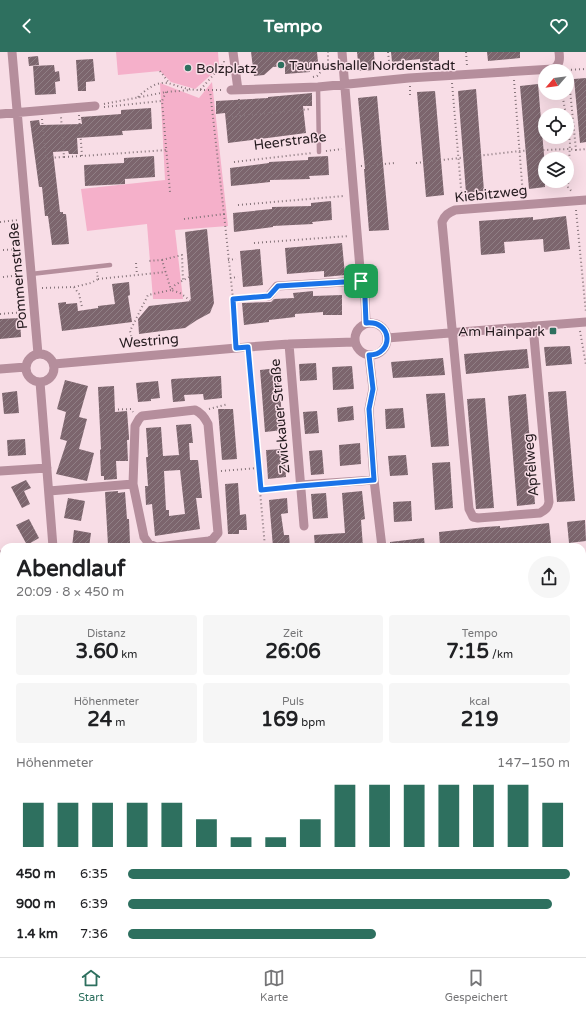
<!DOCTYPE html>
<html lang="de">
<meta charset="utf-8">
<style>
body{margin:0;font-family:"Varela Round",sans-serif;background:#f6f6f6;color:#202124;height:100vh;display:flex;flex-direction:column;font-size:15px;white-space:nowrap}
*{box-sizing:border-box;margin:0}
p{font-size:13px;color:#757577}
.icon{flex:none;width:22px;height:22px;fill:none;stroke:currentColor;stroke-width:2;stroke-linecap:round;stroke-linejoin:round}
.map{position:relative;flex:1;overflow:hidden}
.details{position:absolute;left:0px;top:491px;width:586px;height:414px;display:flex;flex-direction:column;background:#fff;border-radius:12px 12px 0 0;box-shadow:0 4px 16px #0002}
.details>*{flex:none}
.needle{width:26px;rotate:242deg}
.fabs{position:absolute;left:538px;top:12px;display:grid;gap:8px}
.fabs a{display:grid;place-items:center;width:36px;height:36px;border-radius:50%;background:#fff;box-shadow:0 4px 16px #0002;font-size:20px}
.pin{position:absolute;display:grid;place-items:center;width:34px;height:34px;color:#fff;margin:-17px;border-radius:8px;box-shadow:0 2px 6px #0006}
.round{display:grid;place-items:center;flex:none;width:42px;height:42px;border-radius:21px;background:#f6f6f6}
.head{display:flex;align-items:center;justify-content:space-between;height:68px;padding:0 16px}
h1{font-size:22px;font-weight:700;line-height:30px}
.metrics{display:grid;grid-template-columns:repeat(3,1fr);gap:6px;height:68px;padding:4px 16px}
.metrics div{display:grid;align-content:center;border-radius:4px;background:#f6f6f6;text-align:center}
.metrics b{font-size:20px;font-weight:700}
.metrics small{font-size:11px;font-weight:400}
.metrics p{font-size:11px}
.chart{height:112px;padding:8px 16px}
.chart p{display:flex;justify-content:space-between}
.chart svg{width:100%;height:72px;margin-top:4px;stroke:#2e705f;stroke-width:6}
ul{padding:0 16px;list-style:none;font-size:13px}
li{display:grid;grid-template-columns:64px 48px 1fr;align-items:center;height:30px}
li i{height:10px;border-radius:5px;background:#2e705f}
header{display:flex;justify-content:space-between;align-items:center;height:52px;padding:0 16px;background:#2e705f;color:#fff;font-size:18px;font-weight:700}
.tab-bar{display:flex;justify-content:space-around;align-items:center;height:56px;border-top:1px solid #e0e0e0;background:#fff;font-size:11px;color:#757577}
.tab-bar a{display:grid;justify-items:center;gap:2px}
.tab-bar .on{color:#2e705f}
.map>svg:first-child{display:block}
</style>
<header><svg class="icon" aria-label="back" viewBox="0 0 24 24"><path d="M15 5l-7 7 7 7"/></svg>Tempo<svg class="icon" aria-label="heart" viewBox="0 0 24 24"><path d="M12 20l-8-8c-3-5 5-10 8-4 3-6 11-1 8 4z"/></svg></header>
<div class="map">
<svg width="586" height="905" viewBox="0 0 586 905">
<defs>
<pattern id="building-hatch" width="6" height="6" patternUnits="userSpaceOnUse"><rect width="6" height="6" fill="#7c656d"/><path d="M-1 1l2-2M0 6l6-6M5 7l2-2" fill="none" stroke="#907f85"/></pattern>
</defs>
<rect width="100%" height="100%" fill="#f8dde6"/>
<path fill="#f5b0ca" d="M116 0H218L219 14 213 21 195 37 171 30 160 19 118 23Z
M212 30 228 174 175 178 183 247H153L147 172 87 179 81 137 165 128 160 31 199 46Z"/>
<path fill="url(#building-hatch)" fill-rule="evenodd" d="M251 0H317L318 10 311 12 310 20 285 22V14L273 15 264 23 254 24Z
M357 0H374L375 18 359 19Z
M391 0H439V9L420 10V7L392 10Z
M487 0H520V6L488 9Z
M38 4 39 13 29 14 28 5Z
M93 7 95 29 86 30V39H78L76 8Z
M54 13 55 20 59 19 60 29 55 30 56 42 35 43 33 14Z
M586 26V90L580 91 574 27Z
M538 32 545 115V135L529 137 520 34Z
M476 37 484 139 466 141 458 39Z
M435 39 444 143 426 145 417 40Z
M312 41V54H303L306 81 228 91 225 61 216 62V49L268 46V45Z
M377 44 389 178 369 179 364 117H365L358 46Z
M151 56 152 77 122 79 123 83 77 86 78 102H69L68 99 53 100 60 160H63V162H66L69 192 52 193 48 164H45L42 135H39L30 69 39 68 40 73 82 72 81 65 121 62V58Z
M154 104 155 125 125 127V132L85 134 84 113 124 111V106Z
M328 104 329 123 309 124 310 127 270 128V130L231 134 230 116 269 111V110L308 108V105Z
M331 149 332 168 312 170 313 172 273 174V175L234 180 233 161 272 157V155L311 154V151Z
M566 164 570 197 544 200 543 187 504 190 505 201 481 203 479 169 533 165V168Z
M207 177 214 251 210 261 197 268 185 276 139 282 138 267 149 254 191 249 185 180Z
M342 191 345 223 324 225V219L287 222 285 196Z
M260 197 263 233 243 235 240 199Z
M129 230 130 243 128 244 132 270 62 279 58 251 66 250V252L77 251 78 259 98 256V254L115 252 112 232Z
M313 239V244L342 243V263H323V260L295 262V265L269 268V270L244 273 242 251 271 250 274 247 294 246 293 241Z
M20 266 21 285 0 287V267Z
M570 294 572 312 546 314 544 295Z
M527 297 529 316 466 322 464 302Z
M443 306 445 323 393 326 391 310Z
M316 311 317 328 300 329 299 312Z
M352 314 354 337 333 338 332 315Z
M278 316 283 378 265 380 260 318Z
M221 324 222 346 204 348 203 342 184 343 185 349 173 350 171 328 172 327Z
M65 328 88 334 79 365 87 367 79 397 94 401 87 429 56 422 67 389 60 387 66 360 57 357Z
M158 329 160 346 151 347V349L138 350 136 331Z
M114 334 115 360 127 359 129 385V388H127L128 409H116L117 427 104 428V424H101L100 398 101 397 98 335Z
M17 339 19 361 4 362 2 341Z
M566 339 575 449 557 450 548 340Z
M445 341 449 394 431 395 426 342Z
M526 342 535 452 517 454 508 344Z
M485 346 494 456 476 457 467 347Z
M353 354 354 368 338 370 337 356Z
M403 356 405 376 386 377 385 357Z
M218 357H233L237 407 222 408Z
M317 359 319 381 305 382 303 360Z
M191 372 193 391H189L190 408H198L202 446H196L200 477 155 484 152 452 146 453 145 434H148L146 405H148L146 376 161 375 163 404 179 403 176 373ZM180 418 185 462 169 464V458H166L164 419Z
M25 387 26 403 8 404 7 388Z
M360 391 361 412 340 414 339 393Z
M284 397 286 425 268 427 266 398Z
M322 398 324 422 311 423 309 399Z
M406 403 408 423 390 424 388 404Z
M450 410 453 456 435 458 432 411Z
M26 428 31 436 24 439 30 452 22 456 11 435Z
M238 431 240 463 246 462 247 478H239V482H228L225 432Z
M118 439V441L125 440 127 467H129L130 491 108 493 105 440Z
M362 439 365 467 361 468 363 495H348V494L315 495 314 483 345 481 342 441Z
M326 441 328 466 313 467 311 442Z
M68 446 85 449 81 469 64 466Z
M287 446 288 461 281 462 284 483H289L290 495H273L269 448Z
M411 449 412 469 394 470 393 450Z
M29 467 39 486 27 493 16 473Z
M585 468 586 489 569 491 567 470Z
M549 471 551 491 517 495H512V493L489 495H440L439 480 485 475 500 474V476Z
M74 478 91 481 89 495H72Z
M424 486 425 495H390V490Z"/>
<g fill="none" stroke-linecap="round" stroke-linejoin="round">
<path stroke="#86747a" stroke-width="2" stroke-dasharray="1 3" stroke-linecap="butt" d="M388 0 390 18
M466 0 467 14
M567 18 586 17
M568 18 576 98 586 97
M160 19 169 31
M313 25 317 24 328 12V0
M514 28 523 144
M452 31 462 148
M410 34V43
M200 38H224
M166 40 162 49 170 140
M562 41 566 63
M138 45C167 18 170 38 200 38L224 11V9
M239 47 240 64
M104 52 166 40 191 38
M104 55 161 49
M79 63 82 104 166 98
M228 65 311 57
M42 67 46 106 64 105 61 65
M567 71 570 90 568 135 572 140
M326 99 342 97
M64 105 82 104
M234 110 312 101
M416 111 520 99 569 97 576 98
M361 114 395 111
M238 153 344 144
M576 158 586 261
M224 162 233 247 235 288
M184 167 224 162 210 39
M0 170 18 168
M254 191 349 184
M3 198 20 197
M162 208 182 203 183 229
M228 208 236 207
M136 211 137 223
M3 225 22 223
M189 225 175 233 171 238 180 241 191 249
M230 226 238 225
M98 227 166 220
M74 235 91 231 98 227 97 220
M42 236 74 235 79 242 82 255
M233 247 261 245
M0 262 25 260
M580 279 586 313
M133 292 130 279 148 243 171 238 162 208 148 209
M248 304 265 495
M209 357 228 352
M106 358 131 357 133 360
M221 419 258 416
M261 438 291 434
M582 508H586
M0 551 4 550
M582 754H586
M0 796 4 795
M155 901 156 905
M421 901V905"/>
<path stroke="#b58e9c" stroke-width="4.5" d="M318 35 319 100
M31 222 110 213"/>
<path stroke="#b58e9c" stroke-width="9" d="M12 0 38 302
M233 0 238 38
M342 0 361 229 365 246 366 271
M231 38 318 35 409 26 553 17C560 13 560 7 559 0
M0 62 95 54
M269 244 277 234 361 229
M355 287a16 16 0 1 1 32 0a16 16 0 1 1-32 0Z
M533 274 549 450C548 456 545 458 540 461L478 466 473 465 469 457 442 170C445 163 448 161 455 158L586 148
M387 286 586 270
M289 292 304 474
M26 316a14 14 0 1 1 28 0a14 14 0 1 1-28 0Z
M369 303 373 337 369 357 374 428 382 495
M54 312 248 295 289 292 355 290
M0 317 26 315
M40 330 53 495
M0 419 47 416
M300 433 374 428
M49 439 133 432
M156 495 149 492 144 485 133 432 135 374 139 367 142 364 195 358C202 361 205 366 208 372L218 481 213 487 209 489 157 495
M0 503H4"/>
</g>
<g fill="none" stroke-linecap="round" stroke-linejoin="round">
<g stroke="#fff" stroke-width="8">
<path id="route" d="M361 229 365 246 366 271C393 268 394 303 369 303L373 337 369 357 374 428 300 434 261 438 248 295 236 296 233 247 269 244 278 234Z"/>
</g>
<use href="#route" stroke="#1a73e8" stroke-width="5"/>
</g>
<g fill="#2e705f" stroke="#f8dde6" stroke-width="1.5">
<circle cx="281" cy="13" r="4"/>
<circle cx="188" cy="16" r="4"/>
<rect x="549" y="275" width="8" height="8" rx="2"/>
</g>
<g text-anchor="middle" dominant-baseline="central" stroke-width="3" stroke-linejoin="round" paint-order="stroke">
<g font-size="14" fill="#251b1f" stroke="#f8dde6" text-anchor="start">
<text x="289" y="13">Taunushalle Nordenstadt</text>
<text x="196" y="16">Bolzplatz</text>
<text x="545" y="279" text-anchor="end">Am Hainpark</text>
</g>
<g font-size="14" fill="#251b1f" stroke="#f8dde6">
<text transform="translate(290 89) rotate(-7)">Heerstraße</text>
<text transform="translate(491 142) rotate(-6)">Kiebitzweg</text>
<text transform="translate(18 224) rotate(-95)">Pommernstraße</text>
<text transform="translate(149 289) rotate(-5)">Westring</text>
<text transform="translate(280 364) rotate(-95)">Zwickauer Straße</text>
<text transform="translate(531 413) rotate(-95)">Apfelweg</text>
</g>
</g>
</svg>
<div class="fabs">
<a><svg class="needle" viewBox="-14 -14 28 28"><path d="M0-13l5 13h-10z" fill="#e53935"/><path d="M0 13l5-13h-10z" fill="#757577"/></svg></a>
<a><svg class="icon" aria-label="locate" viewBox="0 0 24 24"><circle cx="12" cy="12" r="6"/><path d="M12 2v4M12 18v4M2 12h4M18 12h4"/></svg></a>
<a><svg class="icon" aria-label="layers" viewBox="0 0 24 24"><path d="M12 4l9 5-9 5-9-5zM3 14l9 5 9-5"/></svg></a>
</div>
<div class="pin" style="left:361px;top:229px;background:#1e9e55"><svg class="icon" aria-label="arrive" viewBox="0 0 24 24"><path d="M6 21V4h12l-3 4 3 4H6"/></svg></div>
<section class="details">
<div class="head"><div><h1>Abendlauf</h1><p>20:09 · 8 × 450 m</p></div><a class="round"><svg class="icon" aria-label="share" viewBox="0 0 24 24"><path d="M12 15V3M7 8l5-5 5 5M5 13v7h14v-7"/></svg></a></div>
<div class="metrics">
<div><p>Distanz</p><b>3.60<small> km</small></b></div>
<div><p>Zeit</p><b>26:06</b></div>
<div><p>Tempo</p><b>7:15<small> /km</small></b></div>
</div>
<div class="metrics">
<div><p>Höhenmeter</p><b>24<small> m</small></b></div>
<div><p>Puls</p><b>169<small> bpm</small></b></div>
<div><p>kcal</p><b>219</b></div>
</div>
<div class="chart"><p><span>Höhenmeter</span>147–150 m</p>
<svg viewBox="0 0 160 44" preserveAspectRatio="none"><path d="M5 44V17M15 44V17M25 44V17M35 44V17M45 44V17M55 44V27M65 44V38M75 44V38M85 44V27M95 44V6M105 44V6M115 44V6M125 44V6M135 44V6M145 44V6M155 44V17"/></svg>
</div>
<ul>
<li><b>450 m</b>6:35<i style="width:100%"></i></li>
<li><b>900 m</b>6:39<i style="width:96%"></i></li>
<li><b>1.4 km</b>7:36<i style="width:56%"></i></li>
</ul>
</section>
</div>
<nav class="tab-bar">
<a class="on"><svg class="icon" aria-label="home" viewBox="0 0 24 24"><path d="M3 11l9-7 9 7M6 9v11h12V9"/></svg>Start</a>
<a><svg class="icon" aria-label="map" viewBox="0 0 24 24"><path d="M3 6l6-2 6 2 6-2v14l-6 2-6-2-6 2zM9 4v14M15 6v14"/></svg>Karte</a>
<a><svg class="icon" aria-label="saved" viewBox="0 0 24 24"><path d="M7 4h10v16l-5-4-5 4z"/></svg>Gespeichert</a>
</nav>
